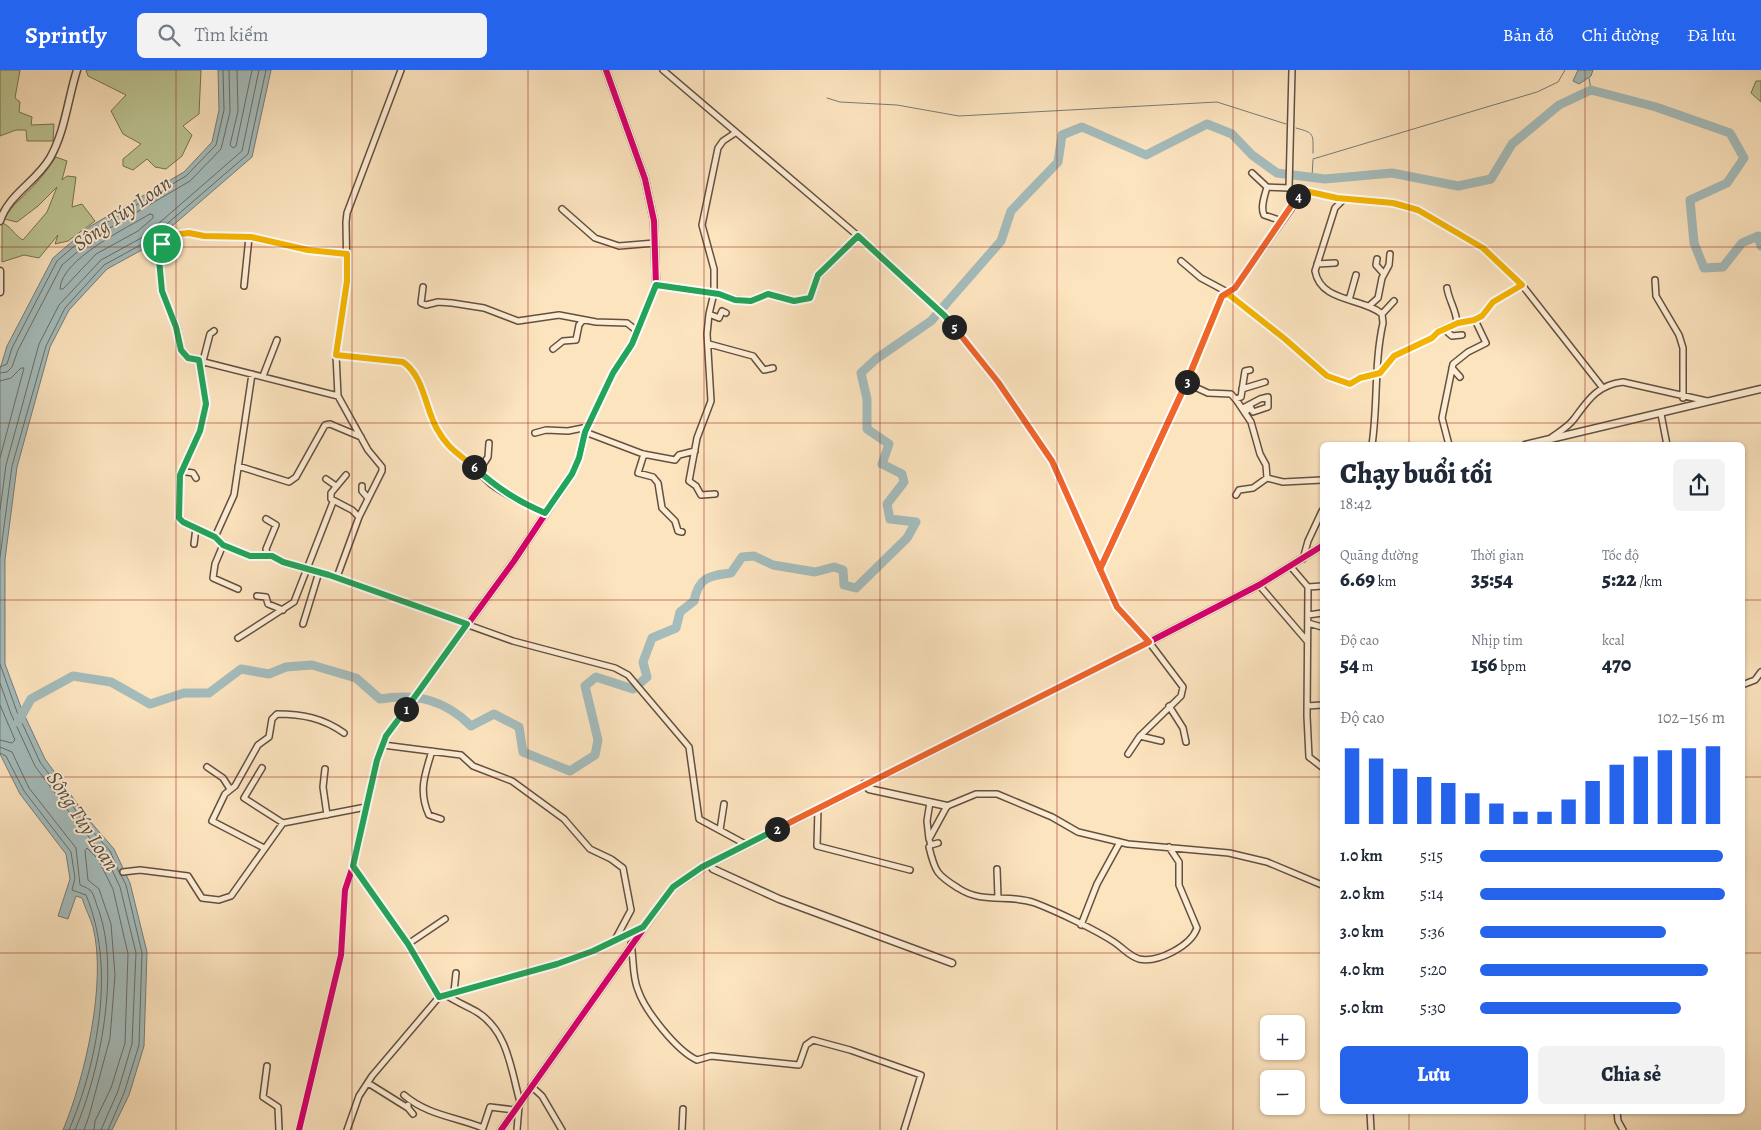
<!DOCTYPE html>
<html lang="vi">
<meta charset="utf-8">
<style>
body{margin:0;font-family:Alegreya,serif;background:#f2f2f3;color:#1f2937;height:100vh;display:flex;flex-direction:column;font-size:19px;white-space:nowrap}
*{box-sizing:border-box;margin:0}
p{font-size:16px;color:#747a83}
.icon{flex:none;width:28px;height:28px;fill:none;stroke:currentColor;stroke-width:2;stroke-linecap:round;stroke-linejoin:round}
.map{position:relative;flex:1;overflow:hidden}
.panel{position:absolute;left:1320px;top:372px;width:425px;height:672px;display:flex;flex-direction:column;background:#fff;border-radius:8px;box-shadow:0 1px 4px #0004}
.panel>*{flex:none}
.fabs{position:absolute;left:1260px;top:945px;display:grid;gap:10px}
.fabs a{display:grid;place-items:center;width:45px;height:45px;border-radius:8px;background:#fff;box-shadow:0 1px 4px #0004;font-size:25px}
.pin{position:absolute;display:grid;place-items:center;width:42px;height:42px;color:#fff;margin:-21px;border:2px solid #fff;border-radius:50%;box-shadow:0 1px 5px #0007}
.km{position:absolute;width:25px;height:25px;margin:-12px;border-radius:50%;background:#222;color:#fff;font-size:14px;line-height:25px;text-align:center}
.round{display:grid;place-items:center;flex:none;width:52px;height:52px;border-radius:8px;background:#f2f2f3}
.head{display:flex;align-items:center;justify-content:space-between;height:85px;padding:0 20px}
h1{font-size:28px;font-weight:800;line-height:38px}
.stats{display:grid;grid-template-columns:repeat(3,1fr);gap:8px;height:85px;padding:5px 20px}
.stats div{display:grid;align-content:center}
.stats b{font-size:21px;font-weight:800}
.stats small{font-size:14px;font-weight:400}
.stats p{font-size:14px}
.chart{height:140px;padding:10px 20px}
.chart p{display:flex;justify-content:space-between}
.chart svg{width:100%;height:90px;margin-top:5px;stroke:#2563eb;stroke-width:6}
.primary-button{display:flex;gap:10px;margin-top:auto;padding:10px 20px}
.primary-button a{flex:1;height:58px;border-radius:8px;background:#2563eb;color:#fff;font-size:20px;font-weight:800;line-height:58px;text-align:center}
.primary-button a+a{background:#f2f2f3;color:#1f2937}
ul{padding:0 20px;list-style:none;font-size:16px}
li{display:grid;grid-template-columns:80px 60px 1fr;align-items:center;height:38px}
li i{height:12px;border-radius:6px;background:#2563eb}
header{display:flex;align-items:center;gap:30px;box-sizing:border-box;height:70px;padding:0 25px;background:#2563eb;color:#fff}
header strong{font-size:24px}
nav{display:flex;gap:28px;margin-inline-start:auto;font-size:18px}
.search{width:350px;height:45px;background:#f2f2f3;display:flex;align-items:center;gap:12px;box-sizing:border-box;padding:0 18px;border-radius:8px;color:#747a83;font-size:19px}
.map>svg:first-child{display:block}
</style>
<header>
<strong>Sprintly</strong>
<div class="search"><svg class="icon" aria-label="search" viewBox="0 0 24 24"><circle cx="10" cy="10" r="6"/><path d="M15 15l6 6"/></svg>Tìm kiếm</div>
<nav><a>Bản đồ</a><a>Chỉ đường</a><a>Đã lưu</a></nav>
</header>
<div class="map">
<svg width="1761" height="1060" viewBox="0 0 1761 1060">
<rect width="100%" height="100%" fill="#fce4bf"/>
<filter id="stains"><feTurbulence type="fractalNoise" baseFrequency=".004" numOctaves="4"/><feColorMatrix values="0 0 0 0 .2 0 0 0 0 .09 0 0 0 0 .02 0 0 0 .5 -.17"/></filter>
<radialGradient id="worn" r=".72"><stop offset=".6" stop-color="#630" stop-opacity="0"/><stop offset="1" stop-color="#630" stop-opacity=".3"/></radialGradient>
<path fill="#bdc594" stroke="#777254" d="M0 0H20L15 28 20 32 19 42 32 47 31 55 54 54 53 71H27L26 60H16L0 66Z
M86 0H201L199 44 183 56 192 65 182 86 166 99 155 97 147 89 133 100 123 96V89L141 74 123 64 111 41 126 25 88 6Z
M1756 11H1761V32L1751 23Z
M56 87 67 91 62 110 67 106 76 107 72 137 82 134 95 151 68 171 55 174 58 165 39 188 24 185 2 192V153C11 156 15 166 23 170L47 142 57 117 38 136 17 152 4 149C12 134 25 126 36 113 44 105 50 95 56 87Z"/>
<path fill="#a4bcbc" stroke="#767d79" d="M218 0H271L252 87 149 176 107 199 69 240 50 277 17 397 5 489V594L22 640 45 689 89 750 114 779 130 813 147 882 144 976 129 1025 112 1060H63C85 1008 107 912 93 857 90 847 85 838 82 828L76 826 68 849 58 846 70 809 66 784 20 724 0 684V299L7 276 53 188 89 157 184 102 212 72 219 40Z
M1578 0H1593L1591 6 1579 14 1573 11Z"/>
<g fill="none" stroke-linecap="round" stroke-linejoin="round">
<path stroke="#6a6e68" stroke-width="1" d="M237 0 238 41 230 75 233 78 236 76 252 0
M150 144 153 145V148L138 161 96 184 63 219H60C61 189 127 158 150 144Z
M0 297 7 294 12 278 57 191 92 161 186 106 216 75 224 40 223 0
M0 303 7 302 12 297 18 280 62 195 96 166 190 111 221 79 230 42 229 0
M0 311 11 308 21 298H24L0 388
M0 440 6 395 39 274 59 235 101 190 143 167 242 81 259 0
M0 487 12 396 46 276 65 238 104 195 146 172 248 84 266 0
M0 594 17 642 40 692 85 753 110 781 119 802
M0 613 11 644 35 696 80 757 105 785 120 817 136 883 132 974 118 1021 101 1060
M0 635 15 670 12 673 0 670
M0 677 12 682 29 718 76 778 80 815C83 816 87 818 90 820 95 825 96 835 99 841 120 901 100 1003 75 1060
M0 683 6 686 24 721 71 782 75 808 72 820 86 825C116 896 98 992 69 1060
M84 1060 89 1046 110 968 115 905 111 854 99 819 88 810 85 781 87 778 98 789 113 819 128 884 125 973 111 1018 95 1051 94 1060
M108 1060 124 1023 139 975 142 883 126 815 121 805"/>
<path stroke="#767d79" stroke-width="1" d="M1589 8 1591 20
M827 28 840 32 897 35 959 46 1217 32 1286 54
M1296 58C1315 63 1313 64 1313 83
M1313 89 1537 22 1558 12 1565 0
M1312 107 1313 90"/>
<path stroke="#a4bcbc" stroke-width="9" d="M18 652 31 629 73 606 111 612 150 634 184 623H209L241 599 269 604 286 597 312 595 356 608 380 629C417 623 445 630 471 656L494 644 519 657 523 682 570 701 595 685 598 670 585 616 596 607 633 619 647 607 643 592 652 568 676 558 680 542 694 531C699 507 708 506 731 503L742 487 754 486 773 495 815 502 834 497 843 500 844 515 856 518 907 468 916 452 890 449 887 434 904 412 902 404 882 394 889 374 867 359V329L861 303 876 289 931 251 1001 171 1011 141 1058 92 1062 65 1082 57 1146 85 1207 54 1232 64 1252 85 1277 103 1325 109 1392 103 1458 116 1491 109 1512 74 1559 35 1591 20 1656 37 1730 63 1744 88 1727 113 1690 130 1694 173 1704 198 1723 197 1742 173 1758 166 1761 176"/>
<g stroke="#64503f" stroke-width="8">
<path id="minor" d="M663 0 858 166 934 236 945 246 998 312 1052 391 1117 537 1149 572 1183 617 1181 626 1140 666
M1292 0 1289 118 1337 128 1393 133 1418 140 1483 178 1522 215 1602 317
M1252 103 1267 117
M1344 129 1335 138 1315 201C1321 233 1362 227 1382 244L1383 253C1374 293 1378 334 1372 375
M562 139 595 168 619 176 655 173
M1282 151 1264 145C1260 137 1265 125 1267 117L1289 118
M1377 189 1376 195 1384 204
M1181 191 1201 208 1229 223
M1317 194 1335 193
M1655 210 1656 226 1679 265 1683 278V328
M656 215 719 224 735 229 751 231 768 224 794 231 810 228 819 205 858 166
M244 216 249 167
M423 217 421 233 426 235 438 232 452 233 484 238 518 251 559 245 596 252 627 253 637 261
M1447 218C1449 231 1456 239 1457 253
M1228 224 1285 269 1327 307 1350 314 1360 308 1380 303 1394 286 1432 268 1438 261 1457 253 1475 250 1482 246 1493 232 1522 215
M1349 230 1356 205
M1369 236 1378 228 1382 208 1389 195 1390 184
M709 244 714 223V199L702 155 718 78 723 71 735 63
M1382 244 1394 231
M1444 259 1452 266 1462 265
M709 274 753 286 764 300 773 298
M553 279 563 271 576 270 579 255 583 250
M336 285 403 292C424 306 425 338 437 359 447 377 451 377 465 390 474 397 482 406 491 414 507 426 527 435 545 443
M199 290 206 334 200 361 180 405 179 445 183 452 215 467
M203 291 210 264 214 261
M1452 298 1460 307
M252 304 234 425 215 467C229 481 250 488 270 486
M263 306 277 270
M1186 313 1208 323 1231 324 1237 331 1251 352 1260 384 1266 395 1267 408 1283 412 1322 410
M1242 319 1265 312
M338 326 188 288 181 280 177 257 162 221 158 179 160 175 171 173 180 165 189 163 204 166 251 167 307 180 347 184
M1236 329 1241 327 1245 301 1250 300
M1243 338 1260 329 1268 327V337L1253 342 1251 338 1245 342
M1661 344 1667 375
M585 362 643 384 675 390 679 385 695 381
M535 363 546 360 568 361 588 357
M1552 367C1559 362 1568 357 1574 349 1588 330 1597 315 1623 312L1707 331
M1449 375 1442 348 1453 294 1468 282 1486 273 1475 250
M644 384 638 403 653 407 658 413 662 438 675 451 678 461 682 462
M238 396 289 412 296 407 325 355 330 354 361 367
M181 401 193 403 196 408
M479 401 488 387 489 373
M346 405 331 423V429L352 440 359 447
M326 409 336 416
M362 416V421L368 428
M715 424 701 425 696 416 689 411 697 368 711 331 707 264 709 244 719 248 722 241 726 243
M1236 425 1239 420 1253 418 1267 408
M266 449 276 455 266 479 267 484 283 492 329 505 513 571 615 598 628 605 689 677 699 749 747 775
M194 474 196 458
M223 475 215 494 213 508 238 519
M1303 489 1308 471 1322 441
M1291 497 1308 517 1307 646 1309 687 1322 697
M1100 499 1186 313 1222 227 1235 218 1291 139 1301 120
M337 507 359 447 382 401V397L368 380 338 326 336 285 347 211 346 152 347 143 401 0
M1259 515 1307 571
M1308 517 1322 516
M257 526 266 527 268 534 283 540
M1308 545 1322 543
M1308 553 1322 557
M303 554 319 502
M238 568 294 532 333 432
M1742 615 1755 610 1761 602
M1169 636 1183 658 1186 672
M1307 636 1322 635
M383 675 461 685 473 696 512 711 564 749 590 779 611 789 623 798 631 840 615 870
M432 681C425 704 418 721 429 745L441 749
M1128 684 1140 666 1161 671
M207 697 223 708 230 719
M262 698 244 728 283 753 366 737
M325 699 323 717 327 745
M930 732 927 751 929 769 947 736 976 724H997L1052 747 1078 762 1128 774 1229 783 1267 792 1322 815
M818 738 817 776 910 800
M720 760 724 734
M930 772 931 775 938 773
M931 775 929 777C935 802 937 805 958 818 984 835 1007 823 1035 833 1056 841 1096 860 1114 872 1123 878 1129 886 1139 889 1158 893 1191 876 1197 858L1179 815V792L1169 777
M264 778 212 751 225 724 235 716 258 675 269 667 272 649 277 644C302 644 323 648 344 663
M997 799 998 828
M123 802 140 800 188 806 202 828 219 830 231 826 283 753
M1081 855 1097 814 1120 772
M408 874 445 849
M631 874C634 889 632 906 638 920 645 941 677 981 697 990L711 986 799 995 806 975 813 970 850 980 921 1005 904 1060
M454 922 456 903
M446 925C456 932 467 936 477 942 508 961 511 1000 520 1032
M267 996 263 1027 278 1037 279 1060
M368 1013 408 1038
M531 1016 542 1026 562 1060
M404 1025C427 1045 456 1047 483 1058L490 1037 515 1040
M408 1035V1038L413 1044
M1370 1042 1371 1060
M1617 1042 1618 1051 1623 1060
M299 1060 341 885 345 820 353 796
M347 1060 359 1026 372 1006 439 927 557 894 593 881 643 857
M517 1060 519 1036
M682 1060 683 1039"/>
</g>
<g stroke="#64503f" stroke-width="9">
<path id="tertiary" d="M0 151C9 124 36 112 50 88 65 62 68 28 77 0
M0 201V222
M1525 375 1761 319
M864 714 869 719 947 736
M709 794 713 799 779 829 952 893
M439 927 408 874 353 796 377 690 386 666 514 491 572 404 579 388 585 362 613 303 632 274 656 215 654 151 645 109 606 0
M501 1060 673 817 709 794 1149 572 1259 515 1322 476"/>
</g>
<use href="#minor" stroke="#fdedd5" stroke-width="5"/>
<use href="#tertiary" stroke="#fdedd5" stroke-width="6"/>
<g stroke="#fdedd5" stroke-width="9">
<path id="cycleway" d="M299 1060 341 885 345 820 353 796 377 690 386 666 514 491 572 404 579 388 585 362 613 303 632 274 656 215 654 151 645 109 606 0
M501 1060 673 817 709 794 1149 572 1259 515 1322 476"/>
</g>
<use href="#cycleway" stroke="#d6006c" stroke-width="6"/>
</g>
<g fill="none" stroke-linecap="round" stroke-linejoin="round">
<g stroke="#fff" stroke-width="10">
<path id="split-1" d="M162 174 158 179 162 221 176 257 181 280 188 288 199 290 206 334 200 361 180 405 179 448 183 452 215 467 223 475 250 486H272L283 492 329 505 467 554 406 639"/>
</g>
<g stroke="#fff" stroke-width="10">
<path id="split-2" d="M406 639 386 666 377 690 353 796 408 874 439 927 557 894 593 881 643 857 673 817 702 797 777 759"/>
</g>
<g stroke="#fff" stroke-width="10">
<path id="split-3" d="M777 759 1149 572 1117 537 1100 499 1187 312"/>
</g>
<g stroke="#fff" stroke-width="10">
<path id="split-4" d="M1187 312 1222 226 1228 224 1285 269 1327 306 1350 314 1360 308 1380 303 1394 286 1432 268 1438 262 1458 253 1474 250 1482 246 1493 232 1522 215 1483 178 1418 140 1393 133 1337 128 1301 120 1298 126"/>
</g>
<g stroke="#fff" stroke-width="10">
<path id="split-5" d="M954 257 998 312 1052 391 1100 499 1186 313 1222 226 1235 218 1298 126"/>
</g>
<g stroke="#fff" stroke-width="10">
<path id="split-6" d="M474 397C497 418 517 431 545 443L572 404 579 388 585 362 613 303 632 274 656 215 719 224 735 230 751 231 768 224 794 231 810 228 818 205 858 166 945 246 954 257"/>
</g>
<g stroke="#fff" stroke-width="10">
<path id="split-7" d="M162 174 171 172 180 164 189 163 204 166 251 167 308 180 347 184V211L336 285 403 292C424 306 425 338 437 359 448 379 458 383 474 397"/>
</g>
<use href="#split-1" stroke="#22a559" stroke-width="6"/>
<use href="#split-2" stroke="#22a559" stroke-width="6"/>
<use href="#split-3" stroke="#f0652b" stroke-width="6"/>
<use href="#split-4" stroke="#f5b400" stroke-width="6"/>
<use href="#split-5" stroke="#f0652b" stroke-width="6"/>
<use href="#split-6" stroke="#22a559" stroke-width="6"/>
<use href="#split-7" stroke="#f5b400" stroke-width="6"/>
</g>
<path fill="none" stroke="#8f2418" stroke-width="1" stroke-opacity="0.55" d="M176 0V1060M352 0V1060M528 0V1060M704 0V1060M880 0V1060M1057 0V1060M1233 0V1060M1409 0V375M1585 0V375M0 177H1761M0 353H1761M0 530H1322M1742 530H1761M0 707H1322M1742 707H1761M0 883H1322M1742 883H1761M1409 1042V1060M1585 1042V1060"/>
<g text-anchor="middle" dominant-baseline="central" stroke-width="4" stroke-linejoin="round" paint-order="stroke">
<g font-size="21" font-style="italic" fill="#544e46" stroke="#fdedd5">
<text transform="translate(122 143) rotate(-35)">Sông Túy Loan</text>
<text transform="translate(83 751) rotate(57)">Sông Túy Loan</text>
</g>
</g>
<rect width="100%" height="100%" filter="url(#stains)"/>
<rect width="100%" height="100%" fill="url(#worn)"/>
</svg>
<div class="fabs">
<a>+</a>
<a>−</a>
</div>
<div class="pin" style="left:162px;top:174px;background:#1e9e55"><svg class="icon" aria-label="arrive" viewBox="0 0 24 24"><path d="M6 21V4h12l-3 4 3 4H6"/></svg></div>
<b class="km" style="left:406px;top:639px">1</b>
<b class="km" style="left:777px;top:759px">2</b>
<b class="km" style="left:1187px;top:312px">3</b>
<b class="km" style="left:1298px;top:126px">4</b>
<b class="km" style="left:954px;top:257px">5</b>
<b class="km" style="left:474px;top:397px">6</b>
<section class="panel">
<div class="head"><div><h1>Chạy buổi tối</h1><p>18:42</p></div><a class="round"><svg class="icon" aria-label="share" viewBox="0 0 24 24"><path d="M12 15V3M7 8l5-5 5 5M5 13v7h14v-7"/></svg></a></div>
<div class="stats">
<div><p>Quãng đường</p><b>6.69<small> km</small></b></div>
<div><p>Thời gian</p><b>35:54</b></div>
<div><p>Tốc độ</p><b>5:22<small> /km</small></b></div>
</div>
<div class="stats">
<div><p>Độ cao</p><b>54<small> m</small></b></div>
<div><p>Nhịp tim</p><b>156<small> bpm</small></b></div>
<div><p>kcal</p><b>470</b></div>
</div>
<div class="chart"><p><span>Độ cao</span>102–156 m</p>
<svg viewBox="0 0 160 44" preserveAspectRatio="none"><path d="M5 44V7M15 44V12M25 44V17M35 44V21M45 44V24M55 44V29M65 44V34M75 44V38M85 44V38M95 44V32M105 44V23M115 44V15M125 44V11M135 44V8M145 44V7M155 44V6"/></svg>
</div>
<ul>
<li><b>1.0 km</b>5:15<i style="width:99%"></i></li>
<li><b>2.0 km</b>5:14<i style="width:100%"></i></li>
<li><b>3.0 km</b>5:36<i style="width:76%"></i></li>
<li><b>4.0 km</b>5:20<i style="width:93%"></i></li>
<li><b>5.0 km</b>5:30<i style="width:82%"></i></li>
</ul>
<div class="primary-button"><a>Lưu</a><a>Chia sẻ</a></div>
</section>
</div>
